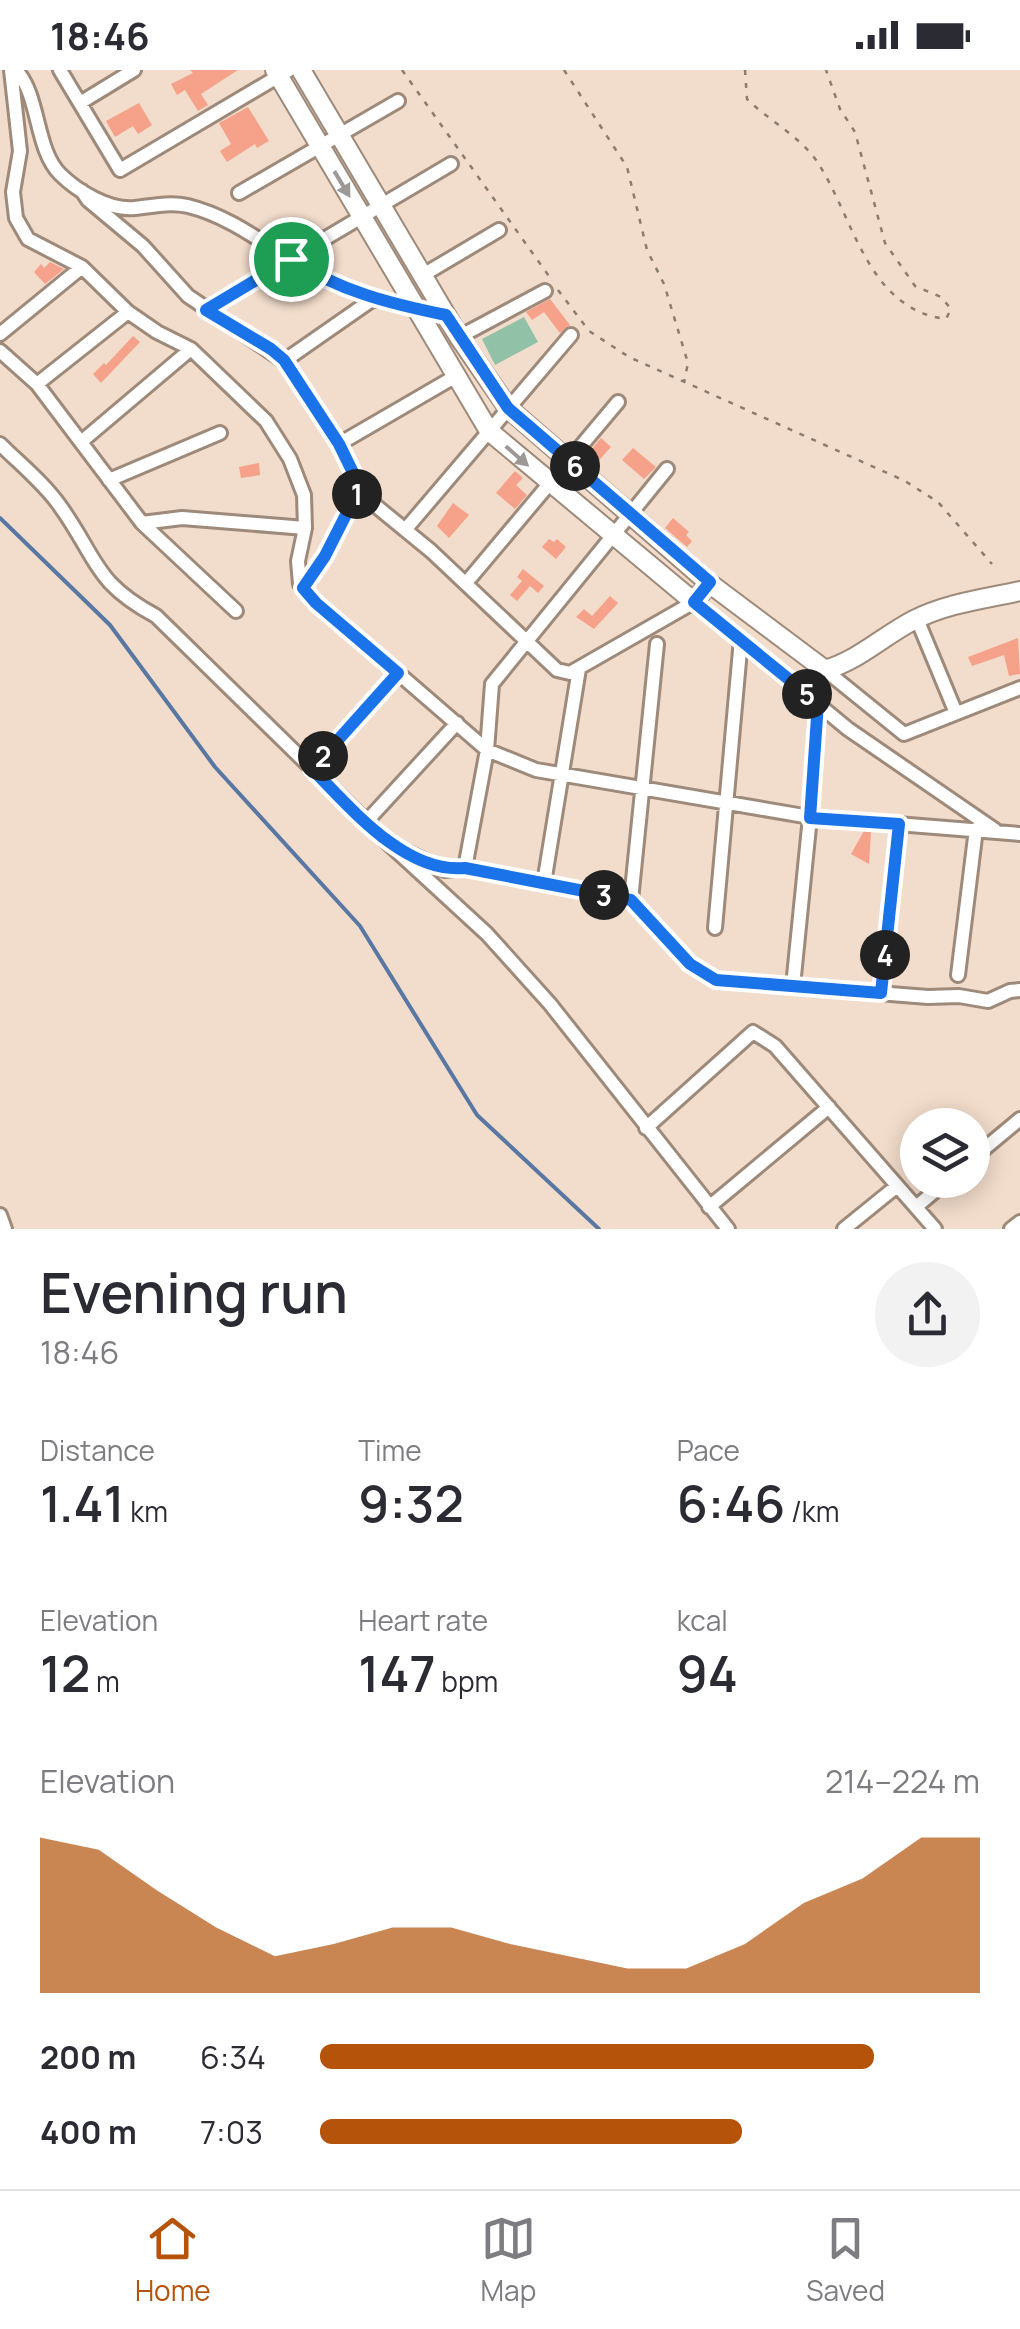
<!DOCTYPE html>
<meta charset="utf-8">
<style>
body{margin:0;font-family:Manrope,sans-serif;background:#f2f2f3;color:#2b2b33;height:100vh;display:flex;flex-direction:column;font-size:38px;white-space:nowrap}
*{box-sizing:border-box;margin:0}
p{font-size:32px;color:#7c7c81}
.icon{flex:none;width:55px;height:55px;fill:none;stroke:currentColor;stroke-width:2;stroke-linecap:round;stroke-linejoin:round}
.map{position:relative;height:1159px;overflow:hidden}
.panel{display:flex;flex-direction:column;background:#fff;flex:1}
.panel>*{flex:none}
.fabs{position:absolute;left:900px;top:1038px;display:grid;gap:20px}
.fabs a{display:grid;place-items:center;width:90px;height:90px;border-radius:50%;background:#fff;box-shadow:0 5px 25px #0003;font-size:50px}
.pin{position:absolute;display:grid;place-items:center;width:85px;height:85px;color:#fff;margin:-42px;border:5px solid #fff;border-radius:50%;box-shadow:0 2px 10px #0007}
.km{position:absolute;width:50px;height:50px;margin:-25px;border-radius:50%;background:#222;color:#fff;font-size:28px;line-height:50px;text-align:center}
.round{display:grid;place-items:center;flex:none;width:105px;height:105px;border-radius:52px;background:#f2f2f3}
.summary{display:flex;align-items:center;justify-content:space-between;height:170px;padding:0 40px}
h1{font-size:55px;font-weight:600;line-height:75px}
.metrics{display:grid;grid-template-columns:repeat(3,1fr);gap:15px;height:170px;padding:10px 40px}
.metrics div{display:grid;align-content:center}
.metrics b{font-size:50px;font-weight:600}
.metrics small{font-size:28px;font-weight:400}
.metrics p{font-size:28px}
.chart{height:280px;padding:20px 40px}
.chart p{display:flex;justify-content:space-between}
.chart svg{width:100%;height:180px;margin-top:10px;fill:#b45309;opacity:.7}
ul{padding:0 40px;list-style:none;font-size:32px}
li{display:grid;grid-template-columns:160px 120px 1fr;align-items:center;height:75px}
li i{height:25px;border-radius:12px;background:#b45309}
.status{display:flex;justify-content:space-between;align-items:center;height:70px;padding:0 50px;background:#fff;direction:ltr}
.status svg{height:28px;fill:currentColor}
.menu{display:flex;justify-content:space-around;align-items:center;height:140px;border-top:2px solid #e1e1e2;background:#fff;font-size:28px;color:#7c7c81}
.menu a{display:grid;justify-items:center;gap:5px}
.menu .active{color:#b45309}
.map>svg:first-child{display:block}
</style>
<div class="status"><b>18:46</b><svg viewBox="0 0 49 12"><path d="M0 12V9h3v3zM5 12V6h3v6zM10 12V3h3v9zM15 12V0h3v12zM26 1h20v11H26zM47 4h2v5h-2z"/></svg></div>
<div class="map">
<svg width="1020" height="1159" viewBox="0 0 1020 1159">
<rect width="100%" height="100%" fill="#f2dccb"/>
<path fill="#91c2a7" d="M524 247 538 272 495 295 482 269Z"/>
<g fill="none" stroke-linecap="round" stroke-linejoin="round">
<path stroke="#5877a2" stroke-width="4" d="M0 448 110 555 215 697 360 856 477 1045 599 1159"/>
</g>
<path fill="#f6a189" d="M190 0H238L201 24 208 35 198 41 185 20 177 25 171 14 193 3Z
M139 33 152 55 138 64 133 56 115 67 106 51Z
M248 37 269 71 257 78 255 74 227 92 220 81 231 74 219 53Z
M50 192 64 199 45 214 34 202 41 194 44 198Z
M550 229 570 255 560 263 544 242 532 250 526 242Z
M133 266 140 272 101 313 93 304 104 293 106 295Z
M601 368 611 377 594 396 584 388Z
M633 378 656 397 644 409 622 390Z
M259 393 260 405 241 408 239 397Z
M515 401 523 408 516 415 527 425 515 439 496 423Z
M453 433 469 445 449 468 437 456Z
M673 448 689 462 686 465 692 471 687 477 665 458Z
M549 469 554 472 557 469 566 477 556 489 542 477Z
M523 499 544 516 538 523 530 516 517 531 510 525 522 511 517 507Z
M610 526 618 533 594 559 576 547 584 539 592 546Z
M1018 568 1020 604 1009 606 1004 585 972 596 968 587Z
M864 761 871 762 869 794 851 784Z"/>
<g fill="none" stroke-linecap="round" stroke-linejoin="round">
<g stroke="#9e8a7a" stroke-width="18">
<path id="street" d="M11 0 20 81 13 122 16 148 28 169 82 197 128 242 157 262 191 279 266 351 290 389 304 425 305 458 298 491 300 514 317 533 487 680 536 700 810 747 1020 764
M16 0C40 26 35 79 60 104 77 121 110 141 135 138 152 136 170 132 188 136 233 147 269 178 309 201 351 225 399 236 446 245
M60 0 120 100 289 0
M80 33 134 0
M82 121 88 130 143 176 188 226 284 291 339 374 365 427 431 481 557 600 570 603 694 532 848 659 995 760
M239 123 398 31
M423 205 499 160
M206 239 451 94
M0 264 82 197
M459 267 545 221
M0 281 37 314 142 453 236 541
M284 291 373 229
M37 314 128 242
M81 372 191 279
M0 374C19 393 44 413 60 436 98 489 93 512 156 546L388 773 487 864 550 934 728 1159
M339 374 456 306
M109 410 220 363
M142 453 182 448 305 458
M405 460 571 265
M466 513 618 332
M303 517 325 486 361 417
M917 549 956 643
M825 600 904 664 1020 618
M312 699 398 603
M366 752 457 653
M402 780 445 800 465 798 631 830 690 894 716 910 928 927 959 926 988 931 1010 921 1020 920
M465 798 487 680 492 614 667 399
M544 813 579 599
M631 830 657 574
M715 858 741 569
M958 905 976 759
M793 916 810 747 817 633
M881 923 899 754
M646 1058 753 962 775 976 935 1159
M972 1089 1020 1049
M709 1137 829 1037
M916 1137 948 1110
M0 1145 5 1159
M844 1159 897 1116
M1011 1159 1020 1152"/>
</g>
<g stroke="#9e8a7a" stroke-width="22">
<path id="secondary" d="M275 0 489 361 694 532 709 513 508 338 459 267 301 0
M709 513 825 600C859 590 883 566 914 550 948 533 984 529 1020 521"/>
</g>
<path stroke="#8b7c70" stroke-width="2.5" stroke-dasharray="5 8" stroke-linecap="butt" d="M402 0 551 209
M564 0 627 97 647 180 664 214 688 293 684 312
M745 0 747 29C768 50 798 65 816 90 854 146 866 239 946 249L951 239 941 227 915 216 885 173 855 62 840 39 826 0
M558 220 589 261 629 287 905 411 938 432 992 494"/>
<use href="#street" stroke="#fff" stroke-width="12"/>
<use href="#secondary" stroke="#fff" stroke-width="18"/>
</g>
<defs><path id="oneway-solid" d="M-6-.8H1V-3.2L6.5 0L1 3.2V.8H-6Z" transform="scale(2.5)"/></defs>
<g fill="#9c9896">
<use href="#oneway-solid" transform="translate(342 114) rotate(59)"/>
<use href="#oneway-solid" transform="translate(517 386) rotate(41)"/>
</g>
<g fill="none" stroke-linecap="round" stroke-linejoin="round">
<g stroke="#fff" stroke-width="20">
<path id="route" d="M291 189C338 221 392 234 446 245L508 338 710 512 694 532 818 633 810 748 899 754 881 923 716 910 690 894 631 830 465 798C405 804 351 738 312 699L398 603 316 533 303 518 325 486 360 417 339 374 284 290 271 279 206 240Z"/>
</g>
<use href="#route" stroke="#1a73e8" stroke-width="12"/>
</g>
</svg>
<div class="fabs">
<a><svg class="icon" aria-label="layers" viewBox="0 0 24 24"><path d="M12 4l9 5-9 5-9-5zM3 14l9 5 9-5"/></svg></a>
</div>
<div class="pin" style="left:291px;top:189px;background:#1e9e55"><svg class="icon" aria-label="arrive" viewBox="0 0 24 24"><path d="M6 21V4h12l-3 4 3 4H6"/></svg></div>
<b class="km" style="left:357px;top:424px">1</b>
<b class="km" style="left:323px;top:686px">2</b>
<b class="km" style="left:604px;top:825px">3</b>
<b class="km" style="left:885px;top:885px">4</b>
<b class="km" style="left:807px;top:624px">5</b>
<b class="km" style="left:575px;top:396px">6</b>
</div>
<section class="panel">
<div class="summary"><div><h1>Evening run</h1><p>18:46</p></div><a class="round"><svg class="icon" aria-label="share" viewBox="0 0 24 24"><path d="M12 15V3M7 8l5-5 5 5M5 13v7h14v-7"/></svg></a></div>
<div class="metrics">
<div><p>Distance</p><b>1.41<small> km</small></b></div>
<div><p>Time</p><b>9:32</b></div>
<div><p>Pace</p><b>6:46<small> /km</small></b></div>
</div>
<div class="metrics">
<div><p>Elevation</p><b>12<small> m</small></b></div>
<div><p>Heart rate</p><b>147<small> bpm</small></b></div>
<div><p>kcal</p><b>94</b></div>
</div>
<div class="chart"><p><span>Elevation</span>214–224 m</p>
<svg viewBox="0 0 160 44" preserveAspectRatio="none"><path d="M0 44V6L10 9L20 19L30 28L40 35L50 32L60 28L70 28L80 32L90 35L100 38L110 38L120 32L130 22L140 16L150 6L160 6V44z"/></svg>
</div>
<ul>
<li><b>200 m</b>6:34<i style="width:84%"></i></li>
<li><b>400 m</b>7:03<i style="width:64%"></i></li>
</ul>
</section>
<nav class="menu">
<a class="active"><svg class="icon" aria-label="home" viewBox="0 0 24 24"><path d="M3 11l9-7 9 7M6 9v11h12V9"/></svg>Home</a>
<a><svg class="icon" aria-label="map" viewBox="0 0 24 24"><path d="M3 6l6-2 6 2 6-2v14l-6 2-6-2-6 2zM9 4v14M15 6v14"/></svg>Map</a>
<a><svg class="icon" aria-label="saved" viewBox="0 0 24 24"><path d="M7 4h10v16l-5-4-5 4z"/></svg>Saved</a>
</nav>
